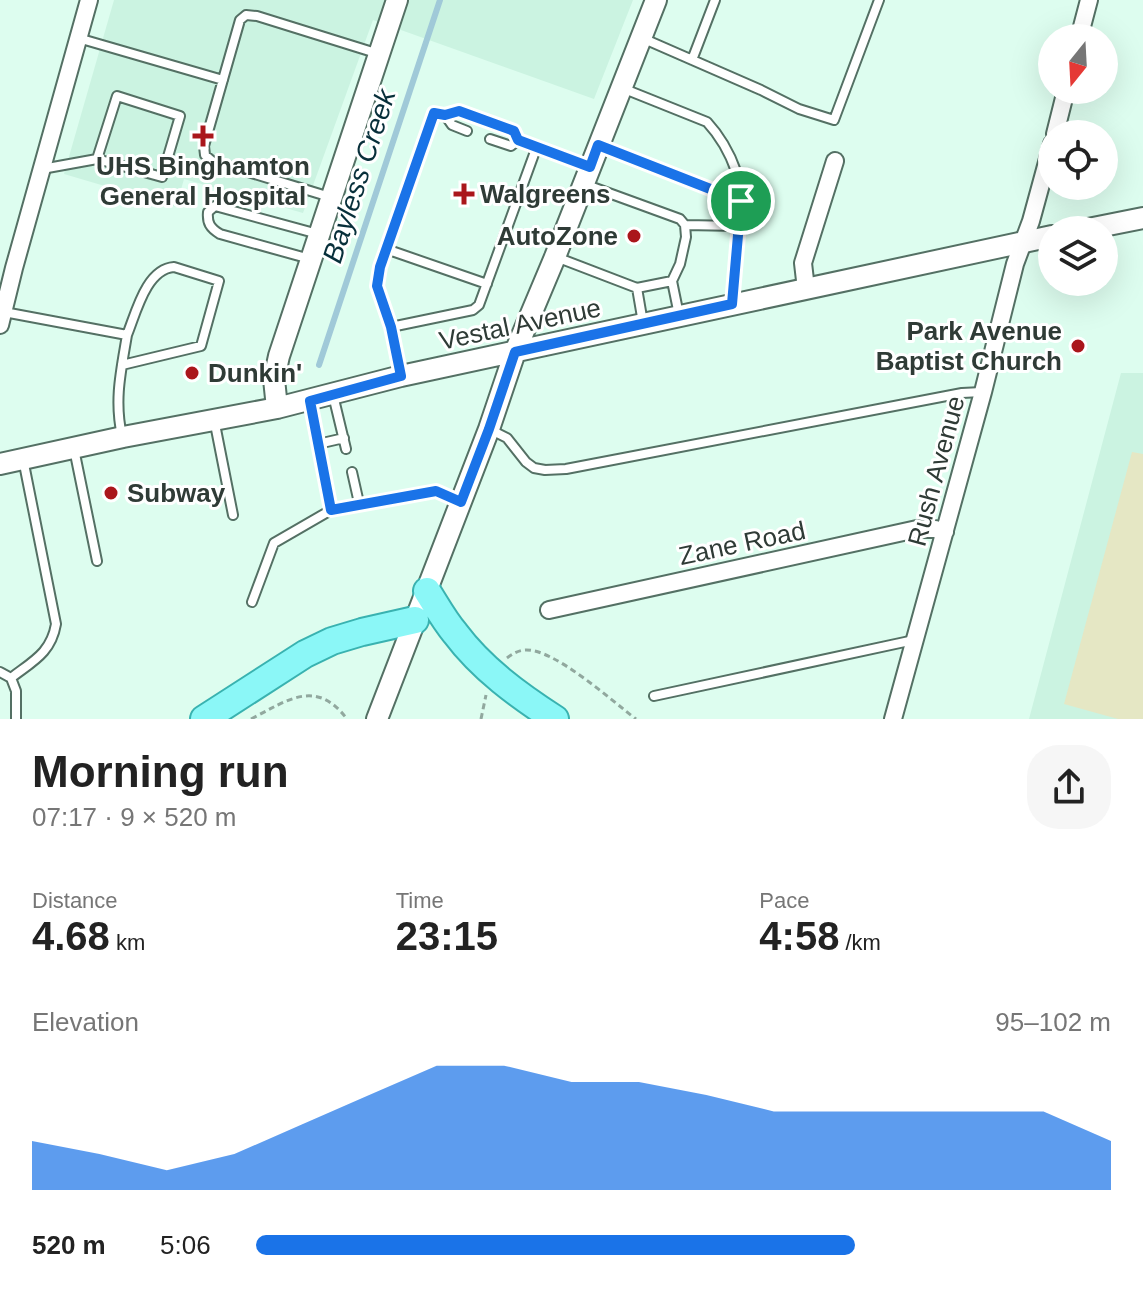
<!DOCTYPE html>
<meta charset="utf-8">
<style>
body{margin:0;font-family:Helvetica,sans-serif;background:#f6f6f6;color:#222;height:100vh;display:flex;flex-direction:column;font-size:30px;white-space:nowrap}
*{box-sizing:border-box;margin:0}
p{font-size:26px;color:#767676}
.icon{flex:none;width:44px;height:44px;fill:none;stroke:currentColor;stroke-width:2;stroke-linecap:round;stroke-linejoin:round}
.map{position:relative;height:719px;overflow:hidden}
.panel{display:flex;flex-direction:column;background:#fff;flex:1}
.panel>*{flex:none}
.needle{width:52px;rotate:198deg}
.controls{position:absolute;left:1038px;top:24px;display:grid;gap:16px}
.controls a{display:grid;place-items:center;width:80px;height:80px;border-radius:50%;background:#fff;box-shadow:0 8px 32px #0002;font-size:40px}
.pin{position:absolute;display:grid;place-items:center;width:68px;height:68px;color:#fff;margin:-34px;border:4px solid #fff;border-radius:50%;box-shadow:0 2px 8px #0007}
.round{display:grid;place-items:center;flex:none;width:84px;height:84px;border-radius:32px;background:#f6f6f6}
.summary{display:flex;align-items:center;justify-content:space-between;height:136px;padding:0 32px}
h1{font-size:44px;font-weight:600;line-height:60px}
.figures{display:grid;grid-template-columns:repeat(3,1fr);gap:12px;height:136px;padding:8px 32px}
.figures div{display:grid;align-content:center}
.figures b{font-size:40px;font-weight:600}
.figures small{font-size:22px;font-weight:400}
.figures p{font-size:22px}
.chart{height:224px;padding:16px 32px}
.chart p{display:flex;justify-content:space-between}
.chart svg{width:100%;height:144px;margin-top:8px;fill:#1a73e8;opacity:.7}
ul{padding:0 32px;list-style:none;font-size:26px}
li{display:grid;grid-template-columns:128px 96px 1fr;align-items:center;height:60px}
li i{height:20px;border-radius:10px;background:#1a73e8}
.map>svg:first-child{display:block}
</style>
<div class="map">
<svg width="1143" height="719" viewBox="0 0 1143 719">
<rect width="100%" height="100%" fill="#ddfdef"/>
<path fill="#cbf3e1" d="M114 0H633L594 99 373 20 303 213 184 179 176 207 64 174Z
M1121 373H1143V719H1029Z"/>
<path fill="#e5e7c4" d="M1132 452 1143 454V719H1118L1064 704Z"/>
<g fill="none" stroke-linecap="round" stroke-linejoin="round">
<path stroke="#a0c9d8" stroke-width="6" d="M319 365 440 0"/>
<g stroke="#547064" stroke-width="12">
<path id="service" d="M78 38 223 80
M642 38 761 90 799 109 834 120 879 0
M692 60 715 0
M622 88 707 122C719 135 730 154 736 171 747 204 735 268 732 304
M445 115 459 111 514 131 518 140
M490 139 511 146 518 140 537 146
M600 146 741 201
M42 169 97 159 117 96 180 116 162 177 97 159
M584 184 680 219 685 225 686 237 680 264 672 281 679 315
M330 197 212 161 205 155 204 146 240 20 246 15 257 16 379 54
M685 225 739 226
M386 249 487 284
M556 257 637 288 643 323
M310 259 220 234C210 228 207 223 208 212L215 206 318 234
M637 288 672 281
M4 312 127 335C121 371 114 400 122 436
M391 327 377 286 380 267 434 113 445 115 452 125 467 131
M122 365 201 346 219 281 174 267C146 269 136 313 127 335
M401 376 391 327 473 310 479 305 537 146 589 166
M333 395 346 449
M310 401 331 510 436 491 460 502
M214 419 233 515
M491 430 507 438 526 462 534 468 545 470 566 469 962 393 982 392
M318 444 344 438
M74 449 97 561
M352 472 359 503
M252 602 274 543 331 510
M0 672 11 678 16 691V719
M11 678C33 661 51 653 56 624L23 459
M654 696 914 640"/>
</g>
<g stroke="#547064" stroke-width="20">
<path id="minor" d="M1079 38 1089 0
M1055 134 1066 90
M806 289 803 263 835 161
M0 325 14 268 89 0
M549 610 917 529H935L945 532
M893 719 983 392 1015 264 1031 221 1052 144"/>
</g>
<g stroke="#547064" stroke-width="24">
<path id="tertiary" d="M1083 230 1143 218
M277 408 274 379 279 356 397 0
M0 464 123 437 277 408 401 376 1052 236
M377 719 489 429 515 352 555 257 656 0"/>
</g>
<g stroke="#39b2b0" stroke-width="30">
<path id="primary" d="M427 591C436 605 444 620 455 633 482 669 518 695 555 719
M204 719 305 654 332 641 362 632 415 620"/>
</g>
<path stroke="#91a89e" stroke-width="3" stroke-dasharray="6 4" stroke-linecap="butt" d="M507 658C512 654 517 651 524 650 553 647 612 701 636 719
M251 719C288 700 316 678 347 719
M481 719 486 695"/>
<use href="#service" stroke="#fff" stroke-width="8"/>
<use href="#minor" stroke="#fff" stroke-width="16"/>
<use href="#tertiary" stroke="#fff" stroke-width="20"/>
<use href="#primary" stroke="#8bf7f7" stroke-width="26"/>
</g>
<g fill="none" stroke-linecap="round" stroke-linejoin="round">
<g stroke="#fff" stroke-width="16">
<path id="route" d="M459 111 514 131 518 140 590 167 598 145 741 201 732 304 515 352 489 429 461 502 436 491 331 510 310 401 401 376 391 327 377 286 380 267 434 113 445 115Z"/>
</g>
<use href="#route" stroke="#1a73e8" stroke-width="10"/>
</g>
<g fill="#aa161b" stroke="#fff" stroke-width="3">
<path d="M199 124h8v8h8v8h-8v8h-8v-8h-8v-8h8z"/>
<path d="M460 182h8v8h8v8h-8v8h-8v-8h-8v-8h8z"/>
<circle cx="634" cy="236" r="8"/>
<circle cx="1078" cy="346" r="8"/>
<circle cx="192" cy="373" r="8"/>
<circle cx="111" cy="493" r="8"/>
</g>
<g text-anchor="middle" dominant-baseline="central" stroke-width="6" stroke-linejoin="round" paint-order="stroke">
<g font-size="26" font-weight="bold" fill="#2f3b36" stroke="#fff" text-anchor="start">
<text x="203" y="166" text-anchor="middle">UHS Binghamton<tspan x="203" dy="30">General Hospital</tspan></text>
<text x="480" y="194">Walgreens</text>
<text x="618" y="236" text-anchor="end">AutoZone</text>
<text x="1062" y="331" text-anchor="end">Park Avenue<tspan x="1062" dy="30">Baptist Church</tspan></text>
<text x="208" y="373">Dunkin'</text>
<text x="127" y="493">Subway</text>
</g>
<g font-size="26" fill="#2f3b36" stroke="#fff">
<text transform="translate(520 324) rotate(-12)">Vestal Avenue</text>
<text transform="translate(936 471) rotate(-75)">Rush Avenue</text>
<text transform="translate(742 543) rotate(-12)">Zane Road</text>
</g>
<g font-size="28" font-style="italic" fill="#072f3a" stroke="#fff">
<text transform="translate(359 176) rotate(-72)">Bayless Creek</text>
</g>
</g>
</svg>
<div class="controls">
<a><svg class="needle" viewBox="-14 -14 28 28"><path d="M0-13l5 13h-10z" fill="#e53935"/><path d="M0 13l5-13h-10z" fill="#767676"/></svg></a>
<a><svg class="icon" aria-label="locate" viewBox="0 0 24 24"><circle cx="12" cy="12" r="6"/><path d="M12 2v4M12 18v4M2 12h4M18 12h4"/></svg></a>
<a><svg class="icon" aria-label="layers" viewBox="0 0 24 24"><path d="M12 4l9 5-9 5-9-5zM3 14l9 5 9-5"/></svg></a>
</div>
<div class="pin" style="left:741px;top:201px;background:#1e9e55"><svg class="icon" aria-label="arrive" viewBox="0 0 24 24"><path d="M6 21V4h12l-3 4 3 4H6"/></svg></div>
</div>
<section class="panel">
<div class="summary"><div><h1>Morning run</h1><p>07:17 · 9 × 520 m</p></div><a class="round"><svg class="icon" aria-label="share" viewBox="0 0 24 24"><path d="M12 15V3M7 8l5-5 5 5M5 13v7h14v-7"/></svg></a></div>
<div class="figures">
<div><p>Distance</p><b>4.68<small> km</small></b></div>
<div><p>Time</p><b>23:15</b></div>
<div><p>Pace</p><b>4:58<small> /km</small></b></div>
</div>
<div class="chart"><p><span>Elevation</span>95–102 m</p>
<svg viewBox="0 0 160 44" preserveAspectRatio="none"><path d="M0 44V29L10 33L20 38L30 33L40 24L50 15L60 6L70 6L80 11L90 11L100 15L110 20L120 20L130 20L140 20L150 20L160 29V44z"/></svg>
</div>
<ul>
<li><b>520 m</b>5:06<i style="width:70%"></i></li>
</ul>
</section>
